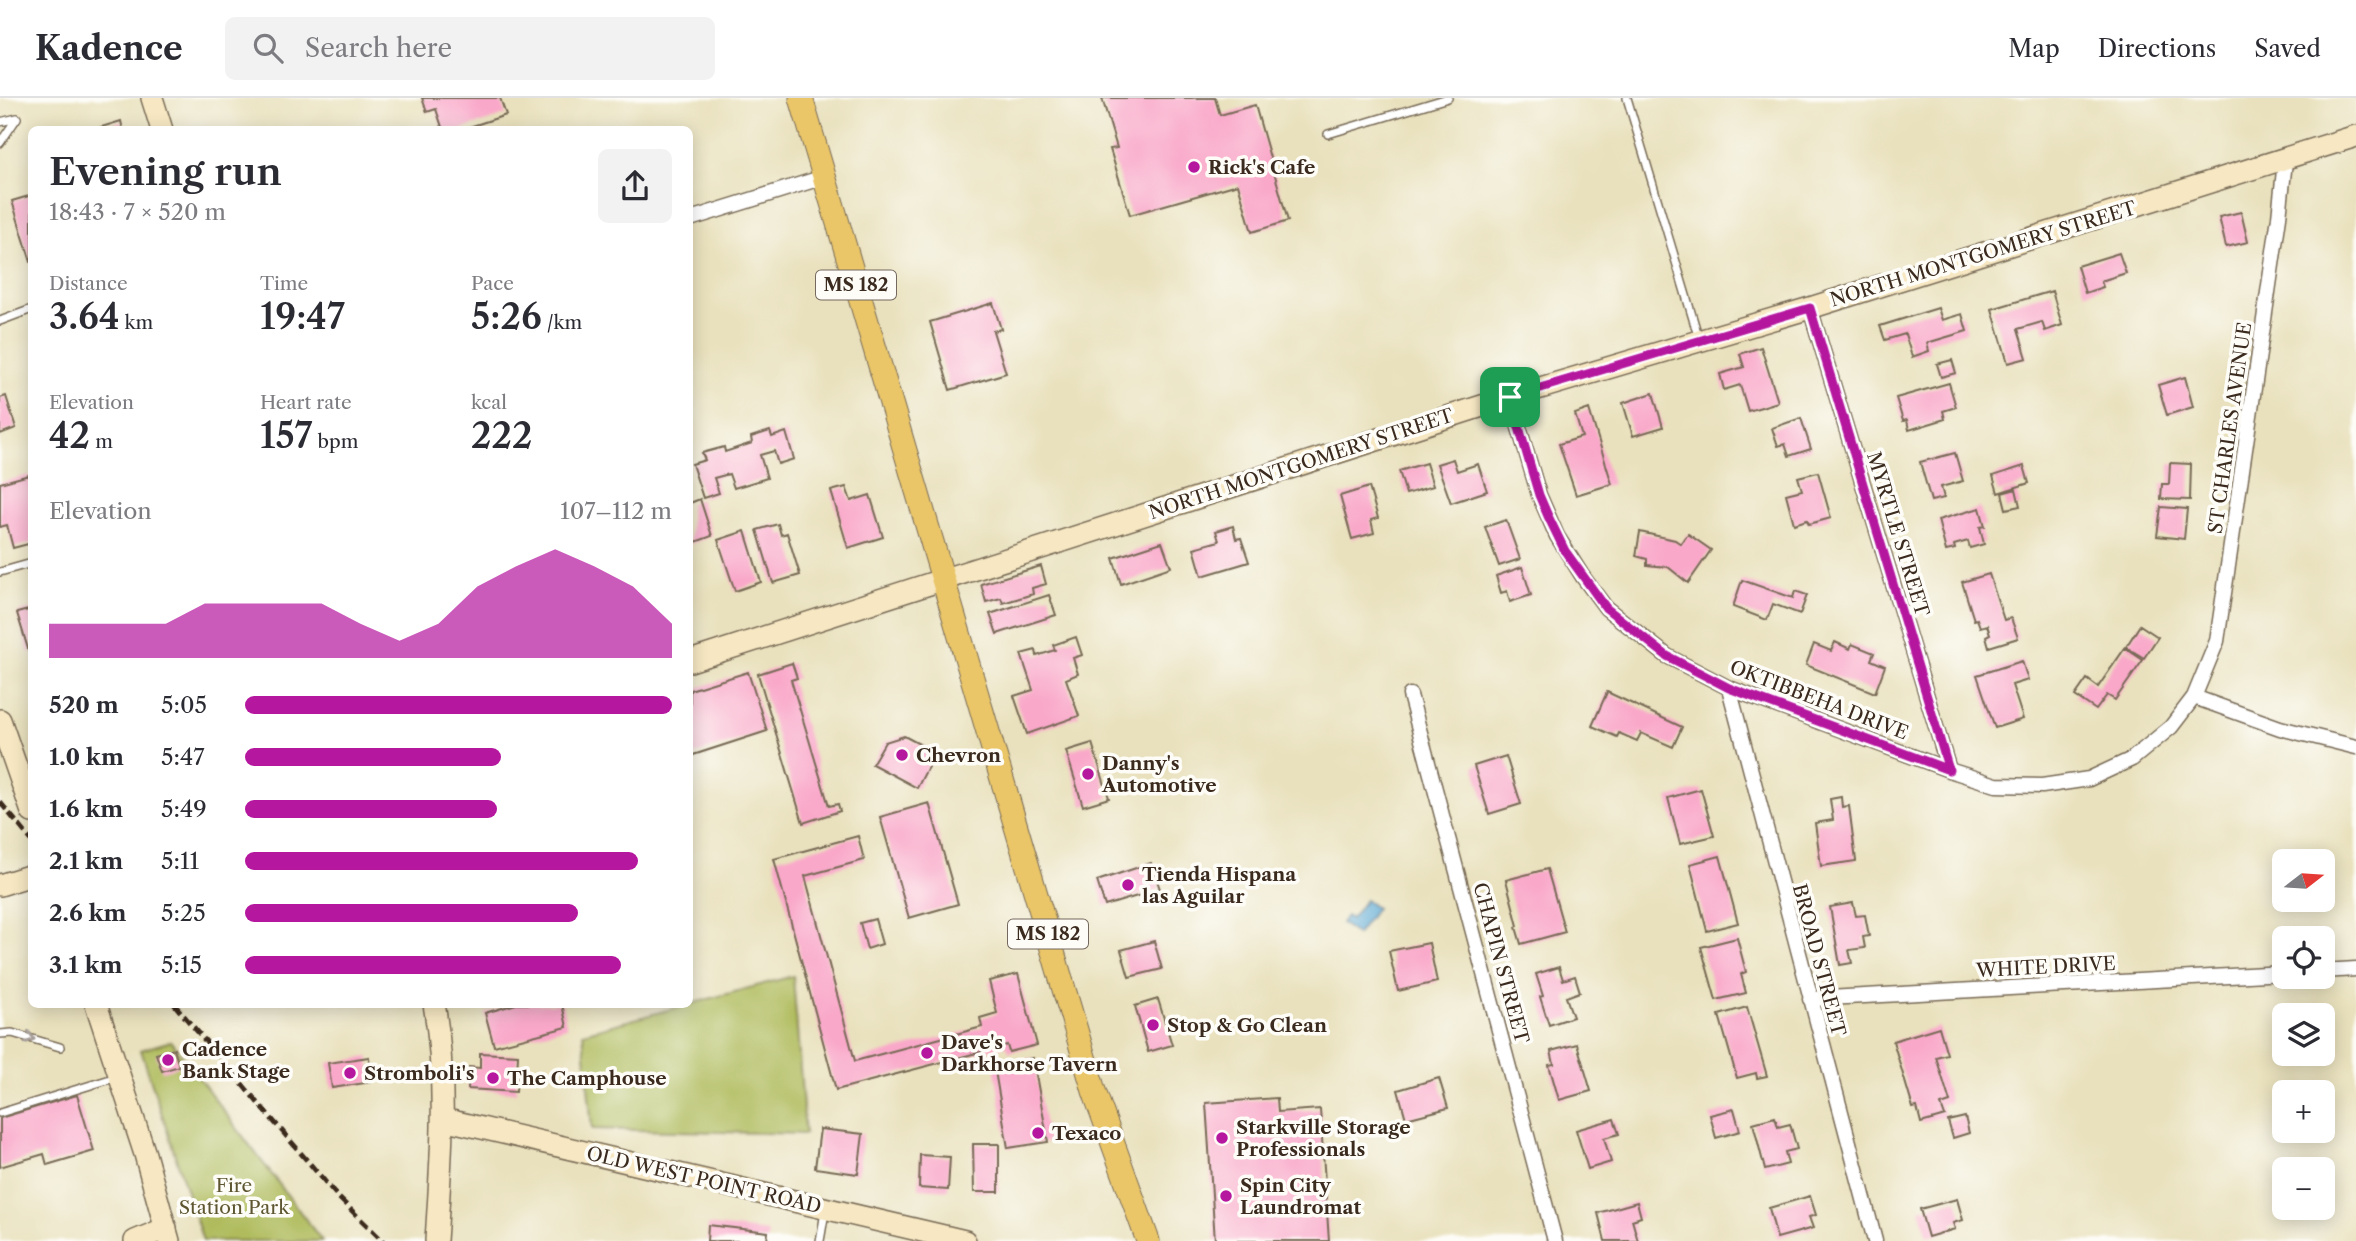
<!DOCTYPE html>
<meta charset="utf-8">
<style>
body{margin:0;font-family:"Libre Caslon Text",serif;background:#f2f2f3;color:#2b2b33;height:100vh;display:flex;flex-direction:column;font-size:26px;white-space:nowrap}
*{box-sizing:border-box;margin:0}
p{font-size:23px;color:#7c7c81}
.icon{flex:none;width:38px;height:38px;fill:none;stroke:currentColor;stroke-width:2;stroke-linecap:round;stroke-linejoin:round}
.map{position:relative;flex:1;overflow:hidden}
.sheet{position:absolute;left:28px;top:28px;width:665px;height:882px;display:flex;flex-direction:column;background:#fff;border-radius:10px;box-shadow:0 4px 18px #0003}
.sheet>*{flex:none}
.needle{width:46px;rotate:73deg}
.buttons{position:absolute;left:2272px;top:751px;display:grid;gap:14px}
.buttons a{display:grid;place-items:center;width:63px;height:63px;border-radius:10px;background:#fff;box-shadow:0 4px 18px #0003;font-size:35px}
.pin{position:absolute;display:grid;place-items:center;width:60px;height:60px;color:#fff;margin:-30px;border-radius:14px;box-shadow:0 4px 10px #0006}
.round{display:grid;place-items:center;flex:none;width:74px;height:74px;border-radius:10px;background:#f2f2f3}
.summary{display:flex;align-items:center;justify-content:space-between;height:119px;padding:0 21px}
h1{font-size:38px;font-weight:600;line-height:52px}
.figures{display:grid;grid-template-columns:repeat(3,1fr);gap:10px;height:119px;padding:7px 21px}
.figures div{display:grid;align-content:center}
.figures b{font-size:35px;font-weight:600}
.figures small{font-size:19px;font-weight:400}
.figures p{font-size:19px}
.chart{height:196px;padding:14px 21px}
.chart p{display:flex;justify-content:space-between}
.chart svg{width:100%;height:126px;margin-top:7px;fill:#b5179e;opacity:.7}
ul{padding:0 21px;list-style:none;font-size:23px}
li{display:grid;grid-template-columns:112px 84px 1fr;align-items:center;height:52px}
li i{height:18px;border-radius:9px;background:#b5179e}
header{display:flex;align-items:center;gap:42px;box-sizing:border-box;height:98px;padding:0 35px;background:#fff;border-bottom:2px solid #e1e1e2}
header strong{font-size:33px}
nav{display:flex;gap:38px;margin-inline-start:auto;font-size:24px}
.search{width:490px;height:63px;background:#f2f2f3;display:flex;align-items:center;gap:18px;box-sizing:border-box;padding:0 24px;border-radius:10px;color:#7c7c81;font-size:26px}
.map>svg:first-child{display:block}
</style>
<header>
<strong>Kadence</strong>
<div class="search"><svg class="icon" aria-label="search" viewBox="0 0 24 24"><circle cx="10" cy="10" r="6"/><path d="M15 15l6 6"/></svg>Search here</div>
<nav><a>Map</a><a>Directions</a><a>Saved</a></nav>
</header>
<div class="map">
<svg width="2356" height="1143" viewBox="0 0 2356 1143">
<rect width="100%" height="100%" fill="#fdfcf7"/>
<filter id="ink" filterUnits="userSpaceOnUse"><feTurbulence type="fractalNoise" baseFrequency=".0143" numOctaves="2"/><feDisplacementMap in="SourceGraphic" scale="14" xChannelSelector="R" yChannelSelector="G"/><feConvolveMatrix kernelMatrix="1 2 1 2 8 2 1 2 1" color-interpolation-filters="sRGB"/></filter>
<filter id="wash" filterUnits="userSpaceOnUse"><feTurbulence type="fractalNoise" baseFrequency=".00686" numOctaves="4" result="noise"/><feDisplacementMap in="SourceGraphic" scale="28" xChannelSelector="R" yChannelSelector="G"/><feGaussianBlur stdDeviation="1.57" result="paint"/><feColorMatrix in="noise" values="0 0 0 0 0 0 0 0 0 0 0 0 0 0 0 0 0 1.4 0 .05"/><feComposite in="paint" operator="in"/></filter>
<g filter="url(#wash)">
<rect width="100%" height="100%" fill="#e9e1bd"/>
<path fill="#afbb5c" stroke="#75723d" stroke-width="2" d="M793 878 805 1036 592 1031 583 935Z
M171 943 322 1143H203L141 952Z"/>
<path fill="#5aa8d3" stroke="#4a6978" stroke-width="2" d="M1365 802 1376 810 1357 837 1341 825 1346 818 1351 821Z"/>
<g id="blocks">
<path fill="#f9a8c9" d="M422 0H500L506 17 460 32H443L436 11 427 14Z
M1102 0H1215L1220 17 1255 7 1288 123 1252 134 1238 86 1130 117 1110 51 1117 50Z
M121 23 123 32H95V31Z
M32 97V164H31L12 103Z
M2241 114 2248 144 2226 149 2219 119Z
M2119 155 2126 175 2101 183 2103 189 2085 195 2077 168Z
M2052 193 2062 227 2045 233 2042 224 2018 231 2027 260 2008 265 1992 211Z
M993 205 1001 231 993 233 1006 275 950 292 930 224Z
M1938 210 1942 222 1962 216 1967 233 1927 245 1929 253 1912 259 1905 236 1885 242 1880 228Z
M1761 249 1778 304 1748 313 1740 287 1724 292 1720 276 1744 269 1740 256Z
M1952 262 1956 275 1941 279 1937 266Z
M2185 279 2193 309 2167 317 2158 287Z
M1949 285 1956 309 1943 313 1945 321 1909 332 1907 322 1903 323 1896 300Z
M1653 295 1663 329 1633 338 1623 305Z
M6 298 16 330 0 336V300Z
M1589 311 1612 386 1576 397 1559 346 1582 339 1575 316Z
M1801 320 1811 351 1789 358 1785 346 1778 348 1772 330Z
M770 333 772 339 786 334 794 361 778 366 774 353 760 357 767 380 734 390 729 376 714 380 719 395 703 400 692 366 705 362 702 355 724 349 725 354 752 345 751 339Z
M1955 355 1963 383 1941 389 1944 400 1931 403 1920 364Z
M1453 361 1457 373 1478 366 1487 393 1451 405 1437 366Z
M1426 365 1433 388 1406 396 1399 373Z
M2170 365 2191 366 2190 402 2161 401 2162 386H2169Z
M2024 368 2029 385 1998 395 1993 378Z
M1818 374 1831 420 1809 426 1807 422 1794 426 1786 396 1802 392 1798 379Z
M29 377 32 385V445L13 450 7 427 0 429V385Z
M846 389 851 403 870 397 883 439 848 450 831 393Z
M1369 389 1378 420 1371 422 1374 435 1352 441 1340 398Z
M2016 391 2020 408 2006 411 2002 395Z
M700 401 712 438 690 446V405Z
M2161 409 2187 411 2184 441 2157 438Z
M1980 410 1985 428 1980 429 1984 446 1970 450 1968 443 1954 447 1955 451 1946 453 1938 422Z
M1506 422 1520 461 1499 468 1485 429Z
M778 426 781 437 787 435 800 477 773 485 757 432Z
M1233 428 1236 441 1241 440 1249 464 1202 478 1194 450 1219 443 1216 433Z
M745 433 761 484 735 493 718 442Z
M1640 434 1675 442 1681 446 1688 436 1711 452 1688 485 1668 469 1647 467V461L1636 458Z
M1162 444 1171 469 1121 486 1113 460Z
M1041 468 1046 486 1032 490 1033 496 1003 505 1001 500 986 504 981 486Z
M1522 469 1531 497 1510 504 1507 493 1501 495 1496 478Z
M1989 476 2004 522 2011 520 2018 540 1989 549 1986 538 1990 536 1987 527 1980 529 1977 521 1974 522 1962 484Z
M1742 482 1793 500 1795 493 1807 497 1800 516 1773 506 1767 522 1733 509Z
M1049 497 1056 517 997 536 990 516Z
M32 511V554H29L17 515Z
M2140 527 2158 539 2144 560 2126 549Z
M1076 539 1082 557 1073 560 1078 576 1066 581 1079 618 1027 636 1014 598 1033 592 1021 556 1036 552 1037 558 1055 552 1053 547Z
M1835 544 1850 551 1852 546 1874 555 1871 562 1885 568 1875 595 1806 567 1814 546 1831 553Z
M2125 550 2143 562 2115 602 2107 597 2096 612 2075 598 2087 581 2098 589Z
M2022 563 2028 582 2012 587 2023 621 1995 630 1977 577Z
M792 565 797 580 791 582 829 708 838 706 840 713 803 725 758 576Z
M748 574 767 633 690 658V592Z
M1607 594 1682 629 1673 649 1641 635 1637 643 1619 635 1617 639 1592 628Z
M904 638 925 649 930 665 917 690 872 666 885 644Z
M1092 645 1109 700 1083 708 1066 653Z
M1506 658 1521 706 1489 716 1474 668Z
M1701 691 1714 738 1680 746 1668 700Z
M1841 699 1842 709 1849 708 1856 763 1821 768 1815 725 1833 722 1830 701Z
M929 705 958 806 909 820 880 719Z
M858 738 864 762 805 778 855 963 982 929 980 920 997 915 989 883 1018 876 1037 947 1009 954 1007 947 836 992 774 761Z
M1720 758 1738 825 1707 833 1690 766Z
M1151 765 1160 791 1105 808 1097 783Z
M1547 771 1565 834 1521 846 1516 829 1518 828 1506 782Z
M1853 805 1856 818 1865 817 1869 838 1863 839 1865 850 1849 852 1852 865 1840 867 1830 809Z
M875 821 882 846 867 851 860 825Z
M1737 840 1746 874 1741 876 1746 895 1716 902 1701 849Z
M1154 843 1162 871 1129 879 1121 852Z
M1429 845 1437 884 1398 893 1389 853Z
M1559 869 1563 882 1575 878 1580 894 1566 899 1573 919 1549 927 1540 899 1543 898 1536 876Z
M1158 901 1172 947 1148 954 1135 908Z
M516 906H562L567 929 494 948 485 915Z
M1747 909 1767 978 1757 980 1756 975 1737 980 1719 917Z
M1939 929 1947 956 1936 959 1950 1004 1941 1007 1945 1018 1921 1025 1917 1009 1913 1010 1893 943Z
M1577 946 1591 993 1559 1002 1549 967 1554 966 1551 953Z
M174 951 179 968 162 973 156 956Z
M480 955 518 957 516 994 468 991 469 969 480 970Z
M369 959 372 984 332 990 328 965Z
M1033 960 1048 1044 1008 1050 994 967Z
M1439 980 1448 1010 1406 1021 1398 992Z
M77 997 94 1053 47 1067 44 1056 0 1069V1020Z
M1277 1000 1278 1014 1320 1011 1329 1143H1215L1206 1005Z
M1734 1011 1740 1033 1716 1040 1710 1017Z
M1775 1019 1778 1029 1790 1026 1797 1051 1785 1054 1788 1066 1765 1072 1753 1025Z
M1965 1019 1969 1035 1953 1040 1948 1023Z
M1614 1021 1619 1036 1604 1040 1611 1064 1588 1071 1576 1032Z
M820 1031 863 1036 858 1076 815 1070Z
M973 1046H999V1094H974Z
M920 1057 950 1059 948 1092 919 1090Z
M1810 1098 1816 1117 1809 1119 1813 1130 1777 1140 1769 1110Z
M1957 1101 1963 1122 1953 1125 1955 1131 1928 1139 1920 1111Z
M1637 1104 1641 1119 1632 1122 1638 1143H1605L1598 1115Z
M708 1127 768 1134 767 1143H707Z"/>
</g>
</g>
<g filter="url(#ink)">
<use href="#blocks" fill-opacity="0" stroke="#786a56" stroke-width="2"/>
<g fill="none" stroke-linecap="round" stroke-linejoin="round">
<g stroke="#786a56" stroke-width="10">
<path id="lane" d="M1627 0 1699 241
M0 24 17 20
M1328 36 1448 0
M0 45 17 20
M0 223 32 211
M0 474 32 465
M0 936 12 935 60 949
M0 1015 117 979
M820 1143 825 1114"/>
</g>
<g stroke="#786a56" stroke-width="17">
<path id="street" d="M690 121 824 79
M1810 210 1949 672
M1510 299 1539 397 1557 438 1583 479 1606 510 1667 558 1729 590 1949 672 1996 687 2042 688 2089 681 2132 661 2171 629 2194 599 2280 630 2356 649
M1729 590 1875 1143
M1410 597 1555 1143
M2194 599 2217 543 2279 119 2285 63
M2322 873 2356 871
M1810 901 2284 875"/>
</g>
<g stroke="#786a56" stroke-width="24">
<path id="secondary" d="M152 0 162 32
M690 563 1510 299 1810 210 2356 38
M0 622 32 714
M0 787 32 777
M96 906 145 1056 169 1143
M434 906C448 987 441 1063 436 1143
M443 1021 965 1143
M135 1143 166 1130"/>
</g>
<g stroke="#786a56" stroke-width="25">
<path id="primary" d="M801 0 1094 993 1148 1143"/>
</g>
<use href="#lane" stroke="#fff" stroke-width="7"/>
<use href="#street" stroke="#fff" stroke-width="14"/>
<use href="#secondary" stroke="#f7e8c3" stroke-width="21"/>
<use href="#primary" stroke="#eac669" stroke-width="23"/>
<path stroke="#3b2a1e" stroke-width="5" stroke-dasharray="10 5" stroke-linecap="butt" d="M0 704 32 743
M174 906 339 1100 383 1143"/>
</g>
<defs><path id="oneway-chevron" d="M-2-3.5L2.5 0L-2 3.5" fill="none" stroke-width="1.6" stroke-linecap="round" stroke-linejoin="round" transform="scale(1.75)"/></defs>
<use stroke="#a79f9a" href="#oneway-chevron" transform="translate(30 940) rotate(16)"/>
</g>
<g fill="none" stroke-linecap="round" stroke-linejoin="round" filter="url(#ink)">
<g stroke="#fff" stroke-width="14">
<path id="route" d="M1810 210 1949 672 1729 590 1667 558 1606 510 1565 453 1548 418 1539 397 1510 299Z"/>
</g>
<use href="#route" stroke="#b5179e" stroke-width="9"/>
</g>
<g fill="#b5179e" stroke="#fdfcf7" stroke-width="2.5">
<circle cx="1194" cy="69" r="7"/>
<circle cx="902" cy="657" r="7"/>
<circle cx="1088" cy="676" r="7"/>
<circle cx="1128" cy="787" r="7"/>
<circle cx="1153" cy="927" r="7"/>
<circle cx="927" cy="955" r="7"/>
<circle cx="168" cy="962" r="7"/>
<circle cx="350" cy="975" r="7"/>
<circle cx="493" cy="980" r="7"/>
<circle cx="1038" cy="1035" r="7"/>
<circle cx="1222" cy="1040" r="7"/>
<circle cx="1226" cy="1098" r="7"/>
</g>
<g text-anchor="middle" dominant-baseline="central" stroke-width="7" stroke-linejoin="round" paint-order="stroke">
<g fill="#fdfcf7" stroke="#75695f" stroke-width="2">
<rect x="816" y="172.5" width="80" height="29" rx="5"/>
<rect x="1008" y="821.5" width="80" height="29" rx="5"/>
</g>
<g font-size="18" font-weight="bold" fill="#3b2a1e">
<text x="856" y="187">MS 182</text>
<text x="1048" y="836">MS 182</text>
</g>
<g font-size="19" font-weight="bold" fill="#3b2a1e" stroke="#fdfcf7" text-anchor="start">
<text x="1208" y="69">Rick's Cafe</text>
<text x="916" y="657">Chevron</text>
<text x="1102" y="665">Danny's<tspan x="1102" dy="22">Automotive</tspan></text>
<text x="1142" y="776">Tienda Hispana<tspan x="1142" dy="22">las Aguilar</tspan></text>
<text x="1167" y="927">Stop &amp; Go Clean</text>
<text x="941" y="944">Dave's<tspan x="941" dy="22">Darkhorse Tavern</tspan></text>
<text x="182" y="951">Cadence<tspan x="182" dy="22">Bank Stage</tspan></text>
<text x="364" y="975">Stromboli's</text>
<text x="507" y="980">The Camphouse</text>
<text x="1236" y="1029">Starkville Storage<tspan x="1236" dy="22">Professionals</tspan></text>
<text x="1052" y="1035">Texaco</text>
<text x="1240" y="1087">Spin City<tspan x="1240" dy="22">Laundromat</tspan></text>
</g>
<g font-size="19" fill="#3b2a1e" stroke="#fdfcf7">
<text transform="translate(1983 156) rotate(-17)">NORTH MONTGOMERY STREET</text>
<text transform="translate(2230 330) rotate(-82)">ST CHARLES AVENUE</text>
<text transform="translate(1301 366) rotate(-18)">NORTH MONTGOMERY STREET</text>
<text transform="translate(1898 436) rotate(73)">MYRTLE STREET</text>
<text transform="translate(1819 602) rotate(21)">OKTIBBEHA DRIVE</text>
<text transform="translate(1819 862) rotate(75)">BROAD STREET</text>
<text transform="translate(1501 865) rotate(75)">CHAPIN STREET</text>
<text transform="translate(2046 869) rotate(-3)">WHITE DRIVE</text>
<text transform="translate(704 1082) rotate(13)">OLD WEST POINT ROAD</text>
</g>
<g font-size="19" fill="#5e5631" stroke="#fdfcf7">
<text x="234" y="1087">Fire<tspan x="234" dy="22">Station Park</tspan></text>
</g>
</g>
</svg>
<div class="buttons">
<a><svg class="needle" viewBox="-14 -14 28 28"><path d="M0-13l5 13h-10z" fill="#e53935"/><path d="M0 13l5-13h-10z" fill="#7c7c81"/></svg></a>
<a><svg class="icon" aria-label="locate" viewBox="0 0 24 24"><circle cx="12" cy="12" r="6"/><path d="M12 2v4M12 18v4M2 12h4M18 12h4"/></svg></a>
<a><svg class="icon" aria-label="layers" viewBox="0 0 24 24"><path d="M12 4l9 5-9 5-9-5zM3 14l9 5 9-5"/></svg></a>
<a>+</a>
<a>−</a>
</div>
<div class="pin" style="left:1510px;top:299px;background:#1e9e55"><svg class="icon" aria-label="arrive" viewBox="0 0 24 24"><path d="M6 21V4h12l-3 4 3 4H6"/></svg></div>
<section class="sheet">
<div class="summary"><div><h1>Evening run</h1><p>18:43 · 7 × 520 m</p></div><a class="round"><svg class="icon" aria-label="share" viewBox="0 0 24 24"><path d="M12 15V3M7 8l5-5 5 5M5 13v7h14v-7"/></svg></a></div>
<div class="figures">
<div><p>Distance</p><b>3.64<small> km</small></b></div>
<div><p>Time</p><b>19:47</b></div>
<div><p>Pace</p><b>5:26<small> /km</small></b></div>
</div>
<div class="figures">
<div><p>Elevation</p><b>42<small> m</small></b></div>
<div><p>Heart rate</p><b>157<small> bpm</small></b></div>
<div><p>kcal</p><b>222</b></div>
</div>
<div class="chart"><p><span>Elevation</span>107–112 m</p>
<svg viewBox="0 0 160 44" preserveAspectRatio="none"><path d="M0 44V32L10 32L20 32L30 32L40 25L50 25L60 25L70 25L80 32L90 38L100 32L110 19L120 12L130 6L140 12L150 19L160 32V44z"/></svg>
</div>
<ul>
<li><b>520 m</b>5:05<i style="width:100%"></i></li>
<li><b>1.0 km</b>5:47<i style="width:60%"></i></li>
<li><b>1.6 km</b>5:49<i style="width:59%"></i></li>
<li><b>2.1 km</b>5:11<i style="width:92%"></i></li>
<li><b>2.6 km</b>5:25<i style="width:78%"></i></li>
<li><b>3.1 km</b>5:15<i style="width:88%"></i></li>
</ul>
</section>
</div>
